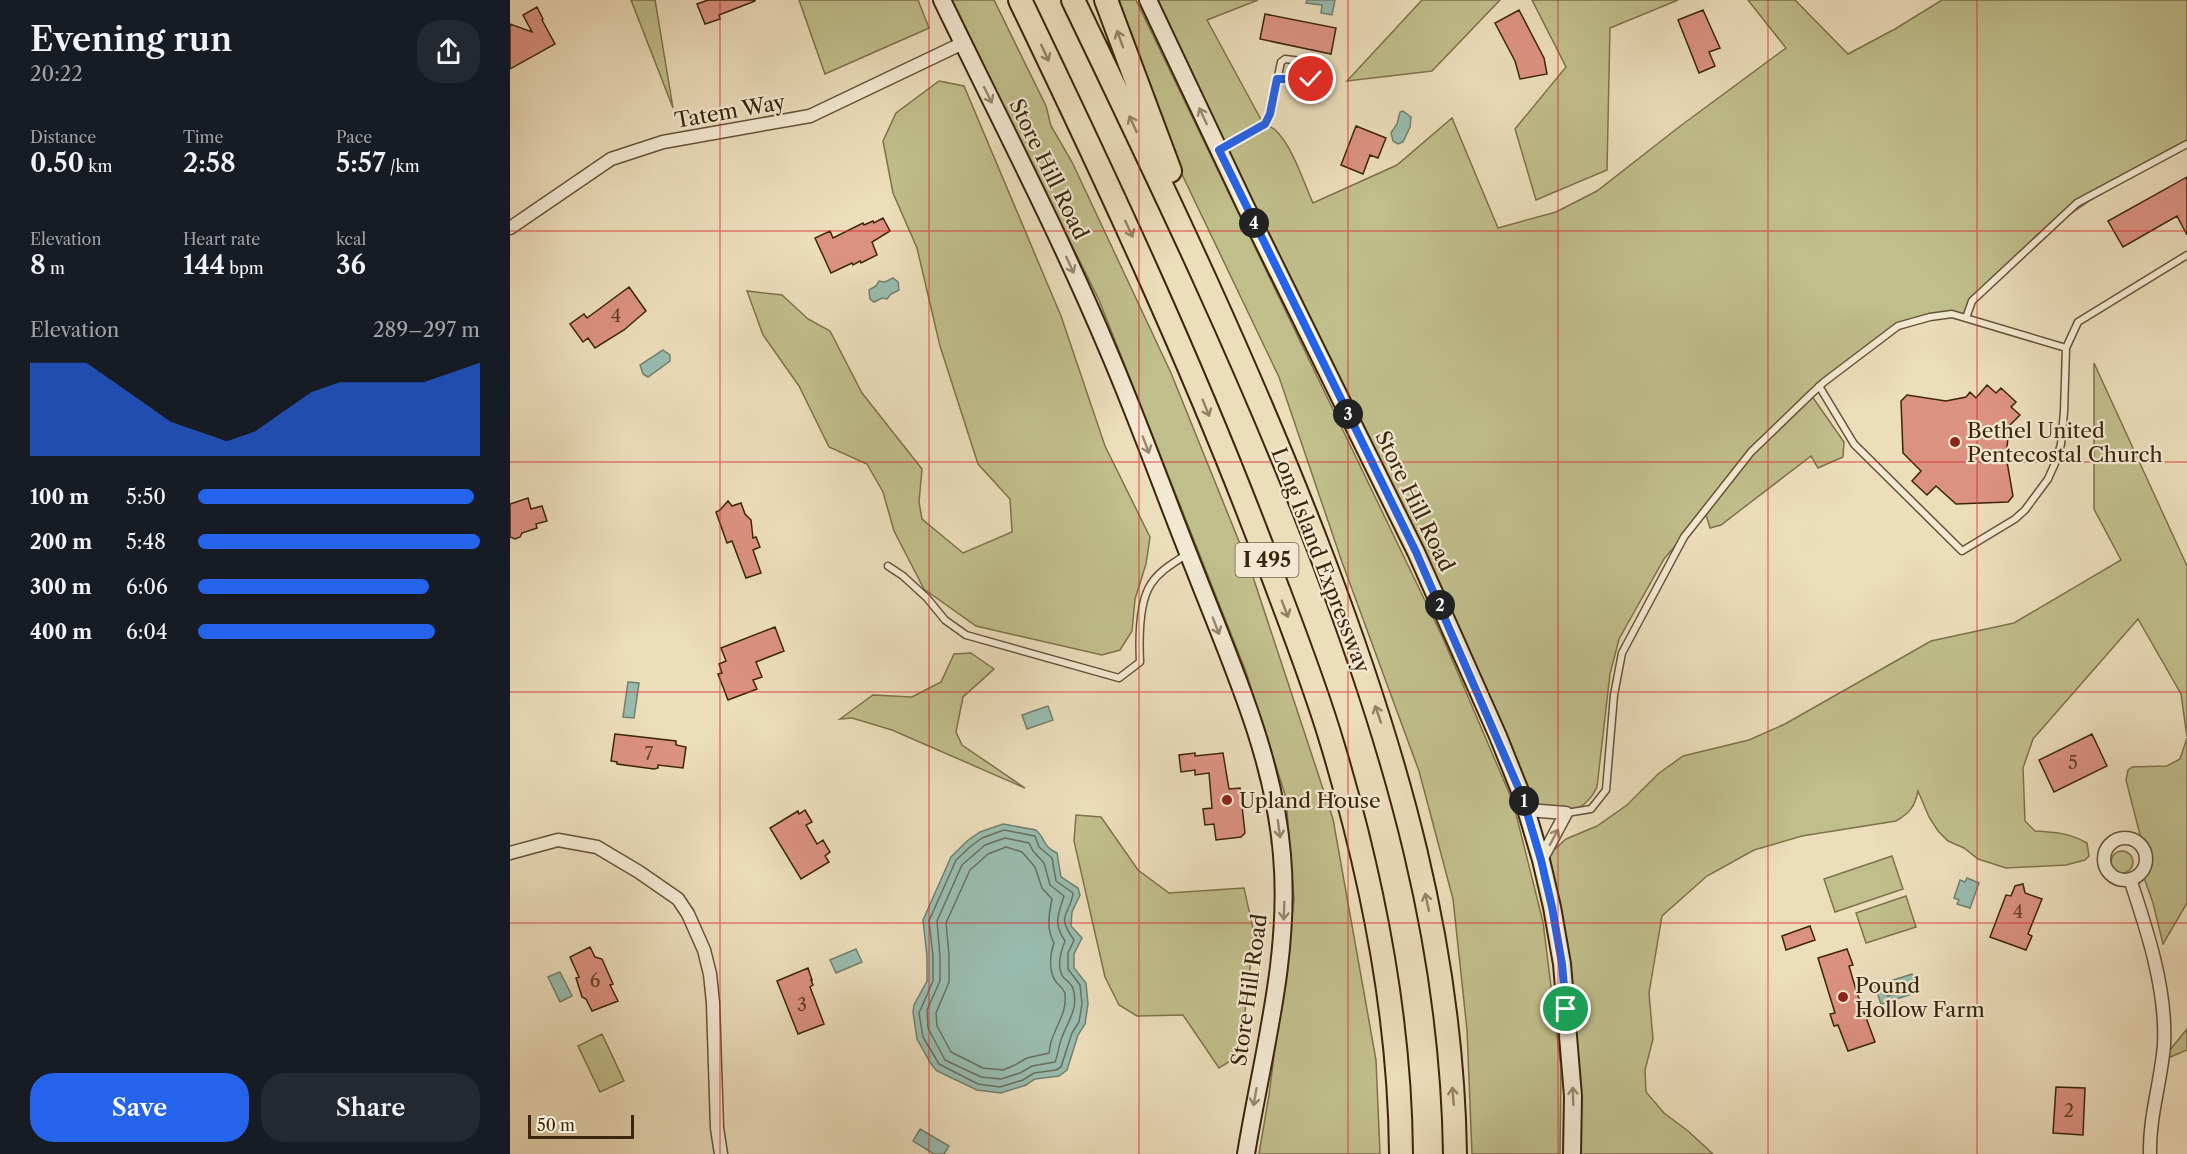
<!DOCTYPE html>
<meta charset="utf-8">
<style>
body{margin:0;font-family:"Libre Caslon Text",serif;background:#242831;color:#f1f3f6;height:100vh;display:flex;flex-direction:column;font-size:22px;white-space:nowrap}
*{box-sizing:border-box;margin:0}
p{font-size:20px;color:#9ea1a6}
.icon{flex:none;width:33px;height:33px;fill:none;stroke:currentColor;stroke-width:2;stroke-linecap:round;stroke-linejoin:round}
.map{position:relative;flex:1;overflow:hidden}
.drawer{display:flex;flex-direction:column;background:#171b24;width:510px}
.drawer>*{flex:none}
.scale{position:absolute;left:18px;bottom:15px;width:106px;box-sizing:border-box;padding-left:6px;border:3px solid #3b250b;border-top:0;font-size:16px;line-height:21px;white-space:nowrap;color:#3b250b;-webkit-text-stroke:4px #f3e9d3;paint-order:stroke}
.pin{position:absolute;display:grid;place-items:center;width:51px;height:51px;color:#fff;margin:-26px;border:3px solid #fff;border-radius:50%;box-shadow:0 2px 6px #0007}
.km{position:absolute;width:30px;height:30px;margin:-15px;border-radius:50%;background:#222;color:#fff;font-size:16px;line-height:30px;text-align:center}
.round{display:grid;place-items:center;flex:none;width:63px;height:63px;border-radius:24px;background:#242831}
.head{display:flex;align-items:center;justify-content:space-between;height:102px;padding:0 30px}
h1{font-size:33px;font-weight:600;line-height:45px}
.stats{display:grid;grid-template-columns:repeat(3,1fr);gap:9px;height:102px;padding:6px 30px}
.stats div{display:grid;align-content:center}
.stats b{font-size:26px;font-weight:600}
.stats small{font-size:16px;font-weight:400}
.stats p{font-size:16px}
.chart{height:168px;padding:12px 30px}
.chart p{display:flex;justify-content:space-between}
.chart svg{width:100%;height:108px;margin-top:6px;fill:#2563eb;opacity:.7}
.button{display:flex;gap:12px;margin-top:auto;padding:12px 30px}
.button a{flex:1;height:69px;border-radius:24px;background:#2563eb;color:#fff;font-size:24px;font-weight:600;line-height:69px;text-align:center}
.button a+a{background:#242831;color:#f1f3f6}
ul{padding:0 30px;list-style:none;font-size:20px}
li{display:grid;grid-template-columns:96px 72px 1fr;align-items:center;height:45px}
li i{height:15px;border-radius:8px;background:#2563eb}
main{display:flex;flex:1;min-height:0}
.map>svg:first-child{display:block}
</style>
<main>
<section class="drawer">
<div class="head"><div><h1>Evening run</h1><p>20:22</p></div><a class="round"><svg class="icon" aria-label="share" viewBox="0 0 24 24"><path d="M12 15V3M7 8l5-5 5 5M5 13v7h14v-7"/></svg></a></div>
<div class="stats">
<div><p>Distance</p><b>0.50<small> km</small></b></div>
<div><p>Time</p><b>2:58</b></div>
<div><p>Pace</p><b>5:57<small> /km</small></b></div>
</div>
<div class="stats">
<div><p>Elevation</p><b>8<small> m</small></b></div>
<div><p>Heart rate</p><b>144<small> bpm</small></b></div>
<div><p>kcal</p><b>36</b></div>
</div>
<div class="chart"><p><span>Elevation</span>289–297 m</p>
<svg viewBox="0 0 160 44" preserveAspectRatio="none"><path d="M0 44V6L10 6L20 6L30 14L40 22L50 30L60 34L70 38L80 34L90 26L100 18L110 14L120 14L130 14L140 14L150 10L160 6V44z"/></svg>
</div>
<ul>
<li><b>100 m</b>5:50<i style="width:98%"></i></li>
<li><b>200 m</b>5:48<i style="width:100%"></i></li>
<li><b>300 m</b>6:06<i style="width:82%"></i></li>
<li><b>400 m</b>6:04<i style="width:84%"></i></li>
</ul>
<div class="button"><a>Save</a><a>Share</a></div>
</section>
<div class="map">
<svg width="1677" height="1154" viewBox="0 0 1677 1154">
<rect width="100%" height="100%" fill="#ecddbb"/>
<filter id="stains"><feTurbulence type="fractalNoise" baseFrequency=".00333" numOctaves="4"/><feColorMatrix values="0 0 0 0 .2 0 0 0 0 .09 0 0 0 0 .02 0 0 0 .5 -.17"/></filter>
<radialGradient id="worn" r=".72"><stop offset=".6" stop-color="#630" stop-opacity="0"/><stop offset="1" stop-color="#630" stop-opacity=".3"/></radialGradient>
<path fill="#c0be8b" stroke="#7e724b" stroke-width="1.5" d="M121 0H145L163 108Z
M289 0H408L419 28 315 74Z
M440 0H484L536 106 541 126 562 162 661 373 741 571 823 819 866 1060 870 1154H749L759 1095 784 900 776 798 736 672 589 300Z
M606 0H626L932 636 1003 802 1033 922 1051 1067 1050 1154H962L957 1030 943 899 909 771 832 562 769 377 668 166Z
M638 0H748L697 20 754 125C776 125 794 184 803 203L887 165 942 118 988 228 1046 212 1087 191 1169 127 1276 48 1238 0H1285L1338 54 1385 29 1432 0H1677V142C1612 179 1546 217 1493 271 1478 286 1464 303 1449 319L1426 315 1386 331 1301 395 1334 442 1333 457 1308 468 1301 456 1211 525 1200 528 1195 511 1154 559 1109 639 1100 674 1087 787C1072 819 1047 811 1017 810L1012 796Z
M912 0H990L922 71 837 81Z
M1022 0H1168L1100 28 1097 170 1026 200 1005 129 1056 67Z
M429 81 454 86 551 316 595 446 640 537 636 564 625 599 622 631 610 650 592 655 466 626 414 589 384 531 373 492 357 464 319 447 289 386 253 335 237 291 272 295 298 319 320 331 352 393 412 469 409 502 412 519 453 553 502 532 500 499 468 464 430 346 407 248 383 193 373 141 386 113Z
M1584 363 1677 566V737L1671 694 1628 619 1523 739 1513 768 1515 821 1525 831C1544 832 1560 833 1577 843L1579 856 1575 860 1556 865 1496 868 1468 859 1454 848 1438 841 1428 831 1419 817 1408 791C1405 806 1400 813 1386 821L1292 836 1244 850 1197 876 1152 916 1139 993 1143 1039 1135 1070 1136 1092 1154 1113 1178 1131 1203 1154H1062L1035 858 1056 839 1087 826 1117 805 1148 774 1173 756 1239 740 1275 724 1421 641 1504 623 1611 560 1584 509Z
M461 653 484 669 453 697 446 732 452 745 515 788 382 730 342 718 330 719 363 695 402 697 431 682 444 654Z
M1677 738V903L1653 944 1643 903 1633 875 1635 854 1616 780 1618 770 1622 767 1657 766 1670 759Z
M566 815 591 817 628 870 659 893 734 888 744 933 730 1055 709 1068 673 1015 627 1016 609 1005 595 977 564 841Z
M1601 862a11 11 0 1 1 22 0a11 11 0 1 1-22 0Z
M1382 856 1393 889 1325 912 1314 879Z
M1396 896 1406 927 1356 943 1346 913Z
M1677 1029V1050L1651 1061Z
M92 1034 114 1081 90 1092 68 1046Z"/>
<path fill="#99bcb0" stroke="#73806e" stroke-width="1.5" d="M797 0H825L822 15 811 13 812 5 796 3Z
M893 111 901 117 900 127 893 142 888 144 883 141 881 133 887 124 890 112Z
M383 278 388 282 389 290 381 294 377 299 372 298 364 302 360 299 359 290 366 286 369 281 375 282Z
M153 350 160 355V361L138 377 133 374 130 365Z
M118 682 129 683 124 718 113 717Z
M538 706 543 720 517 729 512 715Z
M493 824 526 830C536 839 532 846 547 853L551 877 568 888 570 895 562 912 561 926 572 938 564 954V968L576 983 578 1004 575 1024 568 1035 557 1070 549 1076 525 1079 516 1085 491 1093 467 1090 427 1071 421 1064 407 1039 403 1012 404 1005 417 981V957L413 920 441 857 457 841 470 832Z
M1457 878 1469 883 1460 908 1447 904 1449 900 1444 898 1450 880 1455 882Z
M346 949 352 962 326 973 320 960Z
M50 972 62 996 50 1002 38 977Z
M1402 974 1408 992 1371 1004 1365 986Z
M410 1129 439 1146 434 1154H424L403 1141Z"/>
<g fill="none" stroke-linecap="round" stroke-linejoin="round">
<path stroke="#6a705e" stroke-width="1.5" d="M494 830 525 836 529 847 542 858 546 881 563 893C560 916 545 914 564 940L558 953V969L570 985 572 1004 569 1022 562 1033 551 1067 546 1070 524 1073 513 1080 490 1087 468 1084 429 1064 413 1037 409 1013 423 981V956L419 921 446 860 461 846 472 838Z
M495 838 519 843 523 851 534 863 540 885 554 896C548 915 543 923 555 941 551 951 546 968 554 978 557 981 562 984 563 989 570 1009 555 1025 550 1043 548 1050 548 1055 545 1062L522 1066 510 1073 491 1079 471 1077 435 1060 418 1028 417 1010 430 981V956L427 921 452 865 475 845Z
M496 847 512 852 525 867 532 888 542 899C539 914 536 928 544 943 540 954 538 973 547 983 551 987 554 989 555 994 557 1012 547 1024 542 1039 540 1043 540 1048 539 1053L517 1058 505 1065 493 1070 473 1068 441 1052 427 1026 426 1013 439 982V955L436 923 460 870 478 854Z
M1396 983 1399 985 1398 989 1378 996 1374 994 1375 989Z"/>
</g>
<path fill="#dc9281" stroke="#3b250b" stroke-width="1.5" d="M198 0H245V1L209 15 210 19 195 24 187 4Z
M27 7 33 19 32 20 45 44 0 69V24L22 32 13 15Z
M1009 10 1034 58 1037 74 1010 79 1005 61 985 23Z
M1193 10 1210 48 1199 52 1205 66 1189 73 1168 20Z
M755 14 826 28 821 54 750 39Z
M846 126 876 138 868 158 860 155 853 174 831 165Z
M1677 177V235L1667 216 1613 247 1598 221Z
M373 218 380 231 362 242 367 255 351 263 350 261 343 265 342 263 321 273 305 238 320 231 323 238 353 223 354 225 363 221 364 223Z
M119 287 136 311 114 330 85 348 78 338 73 342 60 324 74 314 77 318Z
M1477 385 1486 393 1491 388 1506 402 1501 407 1510 415 1497 428 1503 433 1498 438 1496 456 1503 496 1498 502 1446 504 1426 486 1417 495 1402 481 1411 471 1393 453 1391 401 1397 395 1436 401 1456 397 1460 392 1466 398Z
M18 498 21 509 32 506 37 521 26 524 27 528 12 533 10 537 5 539 0 537V504Z
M218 501 222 506 231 503 235 514 241 520 243 538 246 537 250 547 243 550 251 573 236 578 222 541 217 543 206 512 210 510Z
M265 627 274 651 246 662 252 677 243 680 247 689 218 700 208 674 212 673 209 664 216 661 211 648Z
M105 734 166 741V745L176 747 173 768 148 765V768L144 769 107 764V762L101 761Z
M1582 734 1597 766 1544 792 1529 760Z
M685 753V756L713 753 719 789 730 788 735 833 731 837 706 840 704 824 695 825 693 809 702 808 699 773 685 775V770L671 772 669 755Z
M295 810 302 822 296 825 307 844 313 840 320 852 315 856 319 862 291 879 260 828 288 811 289 814Z
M1513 884 1515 893 1532 899 1518 934 1522 936 1516 950 1480 937 1496 895 1501 896 1505 886Z
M1300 926 1305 940 1276 950 1272 936Z
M80 947 85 957 92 959 103 984 100 985 108 1001 82 1011 76 999 72 997 66 978 69 977 60 957Z
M1337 949 1343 965 1339 966 1347 993 1365 1042 1338 1051 1328 1025 1324 1026 1320 1014 1325 1013 1308 958Z
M298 968 302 980H301L303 985 300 987 314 1024 288 1034 267 981Z
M1546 1087 1575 1088 1573 1135 1543 1133Z"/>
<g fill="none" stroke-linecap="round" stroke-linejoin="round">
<g stroke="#675337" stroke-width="9">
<path id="lane" d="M709 149 755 124 760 114 771 62 775 59 807 63 809 72 801 79H767
M1456 318 1462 301 1567 203 1677 144
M1309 386 1344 444 1452 551 1505 519 1515 510 1538 479 1546 461 1551 444 1554 412 1556 348 1568 322 1677 255
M378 566 393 576 417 598 435 620 456 635 609 678 630 662C629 641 629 602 641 584 650 570 664 563 677 554
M1056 813 1081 809 1096 790 1104 695 1112 653 1174 537 1241 452 1300 395 1314 382 1388 326 1420 317 1442 314 1556 348"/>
</g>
<g stroke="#675337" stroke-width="15">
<path id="street" d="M0 228 101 159 153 142 300 116 453 43
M1017 810 1056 813 1031 860
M1594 859a21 21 0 1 1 42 0a21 21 0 1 1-42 0Z
M0 853 48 840 87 847 129 872 168 899 178 914 194 950 200 974 203 1003 207 1128 211 1154
M1620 879C1637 930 1657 990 1654 1045 1651 1082 1639 1117 1640 1154"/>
</g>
<g stroke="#3b250b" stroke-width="20">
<path id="secondary" d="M432 0C488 116 548 231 598 350 629 422 655 496 684 568 720 661 764 755 772 855 781 956 752 1056 736 1154
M638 0 735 205 906 552 988 736 1012 796 1031 860 1042 907 1052 964 1063 1096 1062 1154"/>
</g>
<g stroke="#3b250b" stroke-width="26">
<path id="highway" d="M510 0C599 185 686 371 758 563 780 622 804 682 822 743 862 876 890 1014 891 1154
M563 0C652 185 741 370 814 562 887 755 942 946 945 1154
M596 0 660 171"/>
</g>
<use href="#lane" stroke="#f3e9d3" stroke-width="6"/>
<use href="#street" stroke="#f3e9d3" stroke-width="12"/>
<use href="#secondary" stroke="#f3e9d3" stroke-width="16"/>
<use href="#highway" stroke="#ecddbb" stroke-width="22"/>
</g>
<defs><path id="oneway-shaft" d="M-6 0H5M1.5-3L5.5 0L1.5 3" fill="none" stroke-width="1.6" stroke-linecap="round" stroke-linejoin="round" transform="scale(1.5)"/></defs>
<g stroke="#948163">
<use href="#oneway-shaft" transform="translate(610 39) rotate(-110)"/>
<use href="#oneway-shaft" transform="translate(535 53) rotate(65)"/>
<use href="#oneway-shaft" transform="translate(623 124) rotate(-115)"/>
<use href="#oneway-shaft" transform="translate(619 229) rotate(65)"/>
<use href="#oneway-shaft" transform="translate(696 408) rotate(68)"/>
<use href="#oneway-shaft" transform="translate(775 609) rotate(69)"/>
<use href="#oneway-shaft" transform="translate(868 714) rotate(-109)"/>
<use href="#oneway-shaft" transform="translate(917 902) rotate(-102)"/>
<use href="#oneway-shaft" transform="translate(943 1096) rotate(-95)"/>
</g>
<g stroke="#97876f">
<use href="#oneway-shaft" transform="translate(478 95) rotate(64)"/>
<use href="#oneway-shaft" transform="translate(693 116) rotate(-115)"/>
<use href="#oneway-shaft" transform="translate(560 265) rotate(65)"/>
<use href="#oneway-shaft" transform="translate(636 445) rotate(69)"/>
<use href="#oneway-shaft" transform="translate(706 626) rotate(69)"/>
<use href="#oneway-shaft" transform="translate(769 829) rotate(82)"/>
<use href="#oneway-shaft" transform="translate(1044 837) rotate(-62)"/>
<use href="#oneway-shaft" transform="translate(774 911) rotate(92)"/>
<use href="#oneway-shaft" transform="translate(1063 1096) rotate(-92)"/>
<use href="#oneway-shaft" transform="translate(745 1097) rotate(100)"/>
</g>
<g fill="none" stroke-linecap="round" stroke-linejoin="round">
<g stroke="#fff" stroke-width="12">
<path id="route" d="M801 79H767L760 114 755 124 709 150 906 552 1012 796 1031 860 1042 907 1052 964 1056 1009"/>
</g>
<use href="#route" stroke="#2563eb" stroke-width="8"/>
</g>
<path fill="none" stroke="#d62828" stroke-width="1.5" stroke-opacity="0.55" d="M210 0V1154M419 0V1154M629 0V1154M838 0V1154M1048 0V1154M1258 0V1154M1467 0V1154M0 231H1677M0 462H1677M0 692H1677M0 923H1677"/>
<g fill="#8f2418" stroke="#f3e9d3" stroke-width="2">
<circle cx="1445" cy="442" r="6"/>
<circle cx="717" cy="800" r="6"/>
<circle cx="1333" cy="997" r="6"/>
</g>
<g text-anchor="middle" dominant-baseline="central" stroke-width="4.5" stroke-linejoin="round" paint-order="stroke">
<g font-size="18" fill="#634028">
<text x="106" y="316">4</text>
<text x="139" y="754">7</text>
<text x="1563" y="763">5</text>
<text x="1508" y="912">4</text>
<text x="85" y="981">6</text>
<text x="292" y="1005">3</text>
<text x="1559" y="1111">2</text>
</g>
<rect fill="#f3e9d3" stroke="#726047" stroke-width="1.5" x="725.5" y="543" width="63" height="34" rx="4.5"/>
<g font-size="20" font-weight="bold" fill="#3b250b">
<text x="757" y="560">I 495</text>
</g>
<g font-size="21" fill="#3b250b" stroke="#f3e9d3">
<text transform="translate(220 111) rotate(-10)">Tatem Way</text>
<text transform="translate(539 169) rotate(64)">Store Hill Road</text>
<text transform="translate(905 501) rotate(64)">Store Hill Road</text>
<text transform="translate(811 560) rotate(69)">Long Island Expressway</text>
<text transform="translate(739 990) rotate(-82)">Store Hill Road</text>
</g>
<g font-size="21" fill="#3b250b" stroke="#f3e9d3" text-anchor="start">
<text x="1457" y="430">Bethel United<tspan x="1457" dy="24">Pentecostal Church</tspan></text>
<text x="729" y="800">Upland House</text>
<text x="1345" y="985">Pound<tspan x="1345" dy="24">Hollow Farm</tspan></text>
</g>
</g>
<rect width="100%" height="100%" filter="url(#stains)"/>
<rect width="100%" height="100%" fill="url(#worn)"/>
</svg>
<div class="scale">50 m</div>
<div class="pin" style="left:1056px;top:1009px;background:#1e9e55"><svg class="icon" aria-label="arrive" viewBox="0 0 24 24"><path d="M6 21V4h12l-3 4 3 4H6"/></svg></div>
<div class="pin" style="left:801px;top:79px;background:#d93025"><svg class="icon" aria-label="check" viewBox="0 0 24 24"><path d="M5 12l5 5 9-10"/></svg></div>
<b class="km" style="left:1014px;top:801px">1</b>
<b class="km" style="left:930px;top:605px">2</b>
<b class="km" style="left:838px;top:414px">3</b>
<b class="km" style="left:744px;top:223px">4</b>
</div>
</main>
